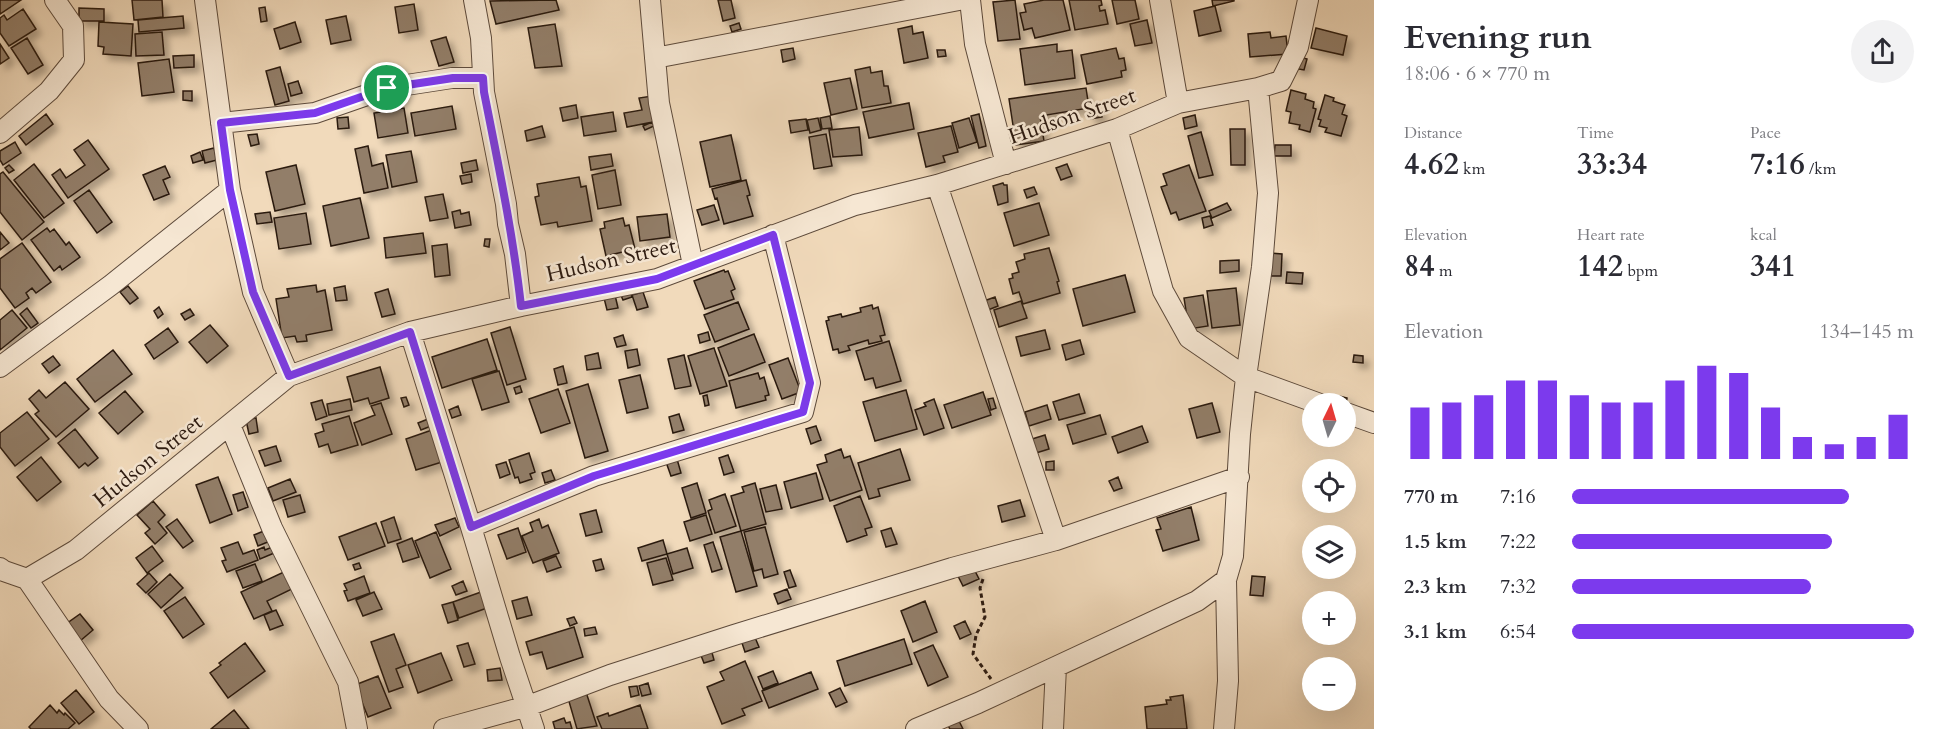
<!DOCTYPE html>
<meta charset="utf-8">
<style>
body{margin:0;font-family:Cardo,serif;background:#f2f2f3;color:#2b2b33;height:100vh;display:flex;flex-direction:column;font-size:22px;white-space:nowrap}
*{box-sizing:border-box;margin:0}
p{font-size:20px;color:#7c7c81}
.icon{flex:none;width:33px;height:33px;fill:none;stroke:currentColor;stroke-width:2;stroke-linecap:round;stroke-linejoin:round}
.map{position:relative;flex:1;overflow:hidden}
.panel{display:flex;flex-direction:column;background:#fff;width:570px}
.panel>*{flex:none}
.needle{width:39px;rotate:5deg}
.controls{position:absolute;left:1302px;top:393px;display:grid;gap:12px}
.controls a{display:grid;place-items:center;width:54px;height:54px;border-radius:50%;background:#fff;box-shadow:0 6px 24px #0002;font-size:30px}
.pin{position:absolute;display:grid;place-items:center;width:51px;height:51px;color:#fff;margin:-26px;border:3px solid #fff;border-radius:50%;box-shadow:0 2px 6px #0007}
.round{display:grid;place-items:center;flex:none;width:63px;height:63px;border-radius:32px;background:#f2f2f3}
.overview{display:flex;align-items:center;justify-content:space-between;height:102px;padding:0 30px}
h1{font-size:33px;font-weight:600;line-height:45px}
.metrics{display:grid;grid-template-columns:repeat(3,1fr);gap:9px;height:102px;padding:6px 30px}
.metrics div{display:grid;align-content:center}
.metrics b{font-size:30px;font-weight:600}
.metrics small{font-size:16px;font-weight:400}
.metrics p{font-size:16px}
.chart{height:168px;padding:12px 30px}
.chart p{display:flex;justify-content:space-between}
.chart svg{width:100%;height:108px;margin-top:6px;stroke:#7c3aed;stroke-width:6}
ul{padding:0 30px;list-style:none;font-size:20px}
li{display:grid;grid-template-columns:96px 72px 1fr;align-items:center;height:45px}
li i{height:15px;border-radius:8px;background:#7c3aed}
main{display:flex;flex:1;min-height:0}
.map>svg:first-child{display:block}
</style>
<main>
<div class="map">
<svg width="1374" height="729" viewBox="0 0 1374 729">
<defs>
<filter id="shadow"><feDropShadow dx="5.5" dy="5.5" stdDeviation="3" flood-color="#0004"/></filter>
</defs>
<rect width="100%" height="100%" fill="#f1dabb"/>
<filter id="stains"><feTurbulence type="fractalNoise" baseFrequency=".00333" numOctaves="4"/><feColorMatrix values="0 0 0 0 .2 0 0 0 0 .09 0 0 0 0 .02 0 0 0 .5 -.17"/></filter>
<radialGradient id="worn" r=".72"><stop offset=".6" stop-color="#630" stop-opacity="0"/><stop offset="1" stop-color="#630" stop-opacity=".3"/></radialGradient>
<path fill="#927e69" stroke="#2c1a10" stroke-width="1.5" filter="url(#shadow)" d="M0 0H21L0 14Z
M132 0H162L163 17 134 20Z
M556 0 559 10 496 24 490 1Z
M718 0H731L735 18 723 21Z
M1015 0 1020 39 998 41 993 2Z
M1044 0H1063L1070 30 1035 38 1032 28 1024 30 1020 13 1026 12 1024 4Z
M1069 0H1101L1102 5 1099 6 1100 11 1105 10 1108 24 1075 30Z
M1112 0H1135L1139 19 1117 24Z
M1212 0H1234V1L1213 6Z
M414 4 418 30 399 33 395 7Z
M1215 6 1221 31 1199 36 1194 11Z
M265 7 267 21 261 22 259 8Z
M79 8 104 9V21H79Z
M23 9 36 29 9 46 0 33V18L4 15 7 20Z
M183 16 184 28 139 32 138 20Z
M346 16 351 40 331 44 326 20Z
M1147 20 1152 43 1135 46 1130 24Z
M99 22 133 24 131 56 103 54 104 47 98 46Z
M295 22 301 42 280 49 274 29Z
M739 23 741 29 732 32 730 26Z
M555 24 562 66 535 68 528 28Z
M912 26 913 34 923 32 928 58 904 63 898 29Z
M1316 28 1347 36 1343 55 1311 48Z
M162 32 164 55 136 56 135 34Z
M1270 32 1271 38 1286 36 1288 54 1250 57 1248 34Z
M446 37 454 62 439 66 431 41Z
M27 38 43 65 28 74 11 48Z
M0 44 9 58 0 64Z
M1057 44V52L1072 50 1075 78 1025 85 1020 49Z
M793 48 795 59 783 62 781 50Z
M1116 48 1119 59 1124 58 1126 70 1121 71 1122 77 1087 84 1081 55Z
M937 50H945L946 56 938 57Z
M194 55V67L174 68 173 56Z
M1296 56 1307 59 1304 70 1293 68Z
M169 59 174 92 142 96 138 63Z
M280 67 289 101 275 105 266 71Z
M870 67 871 73 882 71 884 86H888L891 103 862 108 855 70Z
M850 78 857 109 831 115 824 83Z
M298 81 302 93 291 96 288 84Z
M1086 88 1089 108 1040 116 1044 141 1016 145 1009 99Z
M1291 90 1306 94 1305 99 1314 102 1313 108 1316 109 1310 132 1299 129 1300 125 1289 123 1291 112 1286 111Z
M183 91H192V101L183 100Z
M1325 95 1334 98 1333 101 1345 105 1342 114 1347 116 1341 136 1325 132 1327 128 1319 126 1321 120 1318 119Z
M652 96 658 121 627 127 624 113 642 110 639 98Z
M909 103 914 129 869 138 863 112Z
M576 105 578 118 563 121 560 108Z
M452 106 456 129 415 136 411 113Z
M404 108 408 133 378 138 374 113Z
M1100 108 1102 117 1091 119 1089 110Z
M613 112 616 131 584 136 581 117Z
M46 114 53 124 26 145 19 136Z
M979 114 986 146 979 148 971 116Z
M1195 115 1197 126 1185 129 1183 118Z
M830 116 832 128 822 129 820 118Z
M348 117 349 128 338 129 337 118Z
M818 118 821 130 810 133 807 120Z
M969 118 977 142 959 148 952 123Z
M806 119 808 130 791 133 789 121Z
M652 122 654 126 645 130 643 126Z
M542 126 545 137 527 141 525 131Z
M951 126 958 152 943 156 945 162 926 167 918 133Z
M859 127 862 155 833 157 829 130Z
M1230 129H1245V165H1231Z
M1201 132 1213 175 1199 178 1188 136Z
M257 134 259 144 251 146 248 135Z
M826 134 832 166 814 169 809 137Z
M731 135 741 180 710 187 700 142Z
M88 140 109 169 68 198 52 175 60 169 66 178 85 165 74 150Z
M15 142 21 153 3 165 0 160V151Z
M1275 145H1291V156H1274Z
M368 146 372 166 383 163 388 188 364 193 355 149Z
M214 148 217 160 205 163 202 151Z
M411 151 417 182 392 187 386 155Z
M200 152 203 160 193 163 191 156Z
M611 154 613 166 591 170 589 157Z
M476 160 478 170 463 173 461 163Z
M34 164 64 203 44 218 14 180Z
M1067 164 1072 176 1061 180 1056 168Z
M9 165 14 170 9 173 5 168Z
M296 165 305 204 275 211 266 172Z
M1189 165 1206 211 1179 220 1176 212 1171 214 1161 187 1167 185 1163 174Z
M165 166 170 177 163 180 169 194 154 200 143 175Z
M615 170 621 205 598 209 592 175Z
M3 172 44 222 22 240 0 212V174Z
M471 174 472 182 462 184 460 176Z
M579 177 581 187 586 186 592 221 558 227 557 222 541 225 535 197 539 196 537 184Z
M746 180 750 195 747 196 753 216 724 224 717 198 715 199 712 189Z
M1003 183 1004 185H1007L1008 202 998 205 993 186Z
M1034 187 1037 194 1027 198 1024 190Z
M89 190 112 222 97 233 74 201Z
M443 194 448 218 430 221 425 197Z
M360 198 369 238 331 246 323 206Z
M1039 203 1049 235 1014 246 1004 213Z
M1227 203 1231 210 1212 218 1209 211Z
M714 205 719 220 702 225 697 210Z
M460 210 461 214 469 212 471 225 455 228 452 212Z
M270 212 272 222 257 224 255 214Z
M306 213 311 244 279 249 274 218Z
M667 214 670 237 640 241 637 217Z
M1210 216 1213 225 1204 228 1202 218Z
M623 218 625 226 629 225 635 249 606 256 600 229 605 228 604 222Z
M47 228 50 232 54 229 66 245 69 242 80 257 62 270 60 266 54 271 31 240Z
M0 232 9 243 0 250Z
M423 233 426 253 386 258 384 238Z
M485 239H490L489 247 484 246Z
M22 243 51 282 36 293 32 288 26 293 29 298 15 308 0 288V259Z
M447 244 450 275 435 277 432 246Z
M1049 248 1059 281 1057 282 1060 293 1023 304 1019 292 1013 294 1009 279 1013 278 1012 274 1019 272 1016 262 1025 259 1024 254Z
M1270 253 1282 254 1281 276H1264Z
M1239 260V271L1220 273V261Z
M724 270 725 272 728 271 735 289 731 291 734 299 705 309 694 281Z
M1287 272 1303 273 1302 284 1286 283Z
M1125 275 1135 312 1083 326 1073 289Z
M316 285 317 292 325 290 332 330 306 335 307 341 297 342 295 336 282 338 276 299 289 297 287 289Z
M128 286 138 298 130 304 120 292Z
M345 286 347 300 336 301 334 288Z
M1236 288 1240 325 1212 328 1207 291Z
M388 289 395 314 382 317 375 293Z
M630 290 632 297 623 300 620 293Z
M643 292 648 307 637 310 632 295Z
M615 295 618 308 607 310 604 298Z
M1203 295 1208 326 1189 329 1184 298Z
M995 297 998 306 988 310 984 301Z
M1021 301 1027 318 999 327 994 310Z
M738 302 749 329 715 342 704 315Z
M872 305 873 309 878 307 885 335 880 336 882 341 869 344 868 340 848 346 850 350 839 353 838 349 833 350 826 321 829 320 828 317 841 314 842 317 861 312 860 308Z
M159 307 163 314 158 318 154 311Z
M27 308 38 323 31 328 20 314Z
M190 309 194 315 185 320 181 314Z
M12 310 27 328 0 350V320Z
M210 325 228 346 207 363 189 342Z
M510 327 526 379 507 385 491 333Z
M168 328 178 342 154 359 145 345Z
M1045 330 1050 349 1021 356 1016 337Z
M708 332 710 340 700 343 698 335Z
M754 334 765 362 729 376 718 348Z
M623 335 626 345 617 347 614 338Z
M487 339 497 370 442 388 432 357Z
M1080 340 1084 354 1066 360 1062 345Z
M889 341 901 381 876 388 873 378 865 380 856 351Z
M714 348 727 386 700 394 688 356Z
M637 349 640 365 628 368 625 351Z
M113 350 132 374 95 402 77 379Z
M598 353 601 368 587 370 585 356Z
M684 355 691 386 675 389 668 359Z
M1354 355 1363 356V363L1353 362Z
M53 356 60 365 49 373 42 364Z
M788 358 801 392 782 399 769 365Z
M563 366 567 383 558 385 554 369Z
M380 367 389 398 370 404 368 398 354 402 347 377Z
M499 371 509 402 482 410 472 379Z
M758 373 760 379 764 377 769 395 765 396 766 400 736 408 729 381Z
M640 375 648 408 627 413 619 380Z
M65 382 89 409 56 437 35 414 39 411 29 399 39 390 46 398Z
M588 384 608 451 585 458 566 391Z
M520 386 522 392 516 394 514 388Z
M558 389 570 423 541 433 529 399Z
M906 390 917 429 875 441 863 402Z
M125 391 143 412 118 434 99 413Z
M983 392 991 415 952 428 944 405Z
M1079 394 1085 413 1059 420 1053 402Z
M707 395 709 405 705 406 703 396Z
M1339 396 1347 398 1346 404H1337Z
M406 397 409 405 404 407 401 398Z
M993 398 996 408 991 410 988 399Z
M350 399 352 410 329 415 327 404Z
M934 399 944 428 924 435 915 410 926 406 924 403Z
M322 400 327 416 316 420 311 403Z
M381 403 392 434 362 445 354 423 375 415 371 406Z
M1212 403 1220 432 1197 438 1189 409Z
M1047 405 1051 419 1029 426 1025 412Z
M458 406 461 415 452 418 449 410Z
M27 412 49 439 15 466 0 447V433Z
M679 414 684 430 673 433 669 417Z
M1100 415 1106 434 1073 444 1067 425Z
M349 416 358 445 331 453 328 444 319 447 315 434 324 431 322 424Z
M256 418 258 432 249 434 246 420Z
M428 419 431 426 421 430 418 423Z
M816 426 821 440 811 444 806 429Z
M1142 426 1148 442 1118 453 1112 437Z
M75 429 98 458 88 466 85 463 79 468 58 443Z
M432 430 442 462 416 470 406 439Z
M1045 435 1049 449 1036 453 1032 439Z
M276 446 281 461 265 466 259 451Z
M841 449 844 458 850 456 862 490 830 501 817 465 827 462 825 455Z
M900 449 910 480 878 489 880 496 869 499 858 463Z
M529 453 535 472 530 474 532 479 520 483 518 477 515 478 509 460Z
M728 455 734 472 724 475 719 458Z
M41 457 61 482 37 501 17 477Z
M677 459 681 473 671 476 666 462Z
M1054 461V470H1046V462Z
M506 462 510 474 500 478 496 465Z
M551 470 555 480 545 483 542 473Z
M816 473 823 499 791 508 784 482Z
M218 477 232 514 210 523 196 485Z
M1118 477 1122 488 1114 491 1109 481Z
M290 479 296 492 273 501 268 488Z
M697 483 706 513 691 518 682 488Z
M755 483 766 524 741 531 731 496 744 492 742 487Z
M776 485 782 509 766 512 760 489Z
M243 492 248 507 238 511 233 495Z
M725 494 736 526 715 533 708 511 712 509 709 500Z
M300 495 305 512 288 517 283 500Z
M860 496 872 527 865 529 867 535 847 542 834 506Z
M1020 500 1025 516 1002 522 998 506Z
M153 501 165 515 158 522 167 533 155 544 145 533 150 529 137 515Z
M1191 507 1199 540 1163 551 1156 530 1161 529 1157 518Z
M596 510 602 532 586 536 580 514Z
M706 515 712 534 690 541 684 522Z
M394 517 401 539 388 543 381 522Z
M455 518 459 527 440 536 435 525Z
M177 519 193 541 183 548 166 527Z
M539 519 542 528 548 525 559 553 533 563 522 536 533 531 530 523Z
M376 523 385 546 348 560 339 537Z
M765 527 778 574 764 578 762 569 754 571 744 532Z
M271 528 275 539 258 546 254 535Z
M518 528 526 552 507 559 498 535Z
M891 528 897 544 886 547 881 531Z
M741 531 757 586 736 592 720 537Z
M436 532 451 569 430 578 415 541Z
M412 538 419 557 403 562 397 544Z
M663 540 667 554 642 561 638 548Z
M238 542 243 554 254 550 258 560 227 572 222 561 226 560 221 548Z
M713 542 722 569 712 572 704 545Z
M277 545 279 551 260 559 257 550 264 547 265 550Z
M152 546 163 561 147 573 136 558Z
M687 548 693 568 673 574 667 554Z
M556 556 561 567 547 572 543 561Z
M666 558 673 580 653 585 647 563Z
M601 559 604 569 596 571 593 561Z
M359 563 361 568 355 570 353 565Z
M255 564 262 581 243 588 236 571Z
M973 567 979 579 963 586 957 574Z
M790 570 796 586 789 588 784 572Z
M286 571 294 588 267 601 272 611 254 619 241 592Z
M149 573 157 582 146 593 137 584Z
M170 574 183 588 161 608 148 594Z
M364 576 370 593 348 601 344 591 347 590 344 584Z
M1252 576 1265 577 1263 596 1250 595Z
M463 581 467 591 456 595 452 586Z
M787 589 791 599 778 604 774 594Z
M374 592 382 609 363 616 356 600Z
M481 592 487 608 459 618 453 602Z
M185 597 204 624 183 638 164 611Z
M527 597 532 615 517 619 512 601Z
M925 601 937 632 913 642 901 611Z
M453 602 458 620 448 623 442 605Z
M276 610 283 625 270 630 264 615Z
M80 614 93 630 80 641 66 624Z
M574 617 577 623 570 626 567 619Z
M965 621 971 634 960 639 954 626Z
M574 627 583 657 547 669 542 652 530 655 526 642Z
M595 627 597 634 585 636 584 629Z
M394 634 406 665 396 669 403 687 389 692 371 642Z
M754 635 759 647 745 652 741 640Z
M904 639 912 664 845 686 837 661Z
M245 643 265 671 228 698 210 673 221 665 219 663Z
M468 643 475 664 464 667 457 646Z
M933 645 948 677 928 686 914 653Z
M711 649 714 660 704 663 700 653Z
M441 653 452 680 418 693 408 665Z
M745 661 762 701 742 709 745 715 722 724 707 687 724 680 720 672Z
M500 668 502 680 488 681 487 670Z
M773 671 778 683 763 689 758 677Z
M811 672 818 689 769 708 762 691Z
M378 676 391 708 368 717 355 685Z
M648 683 651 694 642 696 639 686Z
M637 686 639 695 631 697 629 687Z
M840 688 847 702 836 707 829 693Z
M76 690 94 712 79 724 61 703Z
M586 692 597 726 577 729 568 698Z
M1183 695 1187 729H1147L1145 707 1167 704 1166 700H1171L1170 697Z
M50 705 57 713 59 710 64 715 65 713 75 723 68 729H31L29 727Z
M640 705 648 729H602L597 717 608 713 609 716Z
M234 710 249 729H211Z
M957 717 963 729H950L946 722Z
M564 718 566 723 570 722 572 729H555L553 722Z"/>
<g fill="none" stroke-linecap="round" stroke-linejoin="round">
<g stroke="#5d4a3b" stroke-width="22">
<path id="street" d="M205 0 230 190 253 292 289 376
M474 0 481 38 484 92 506 204 508 224 515 254 521 306
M650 0 659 103 693 265
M970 0 975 44 1006 164
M1160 0 1178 103
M655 58 959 0
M1258 88 1268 193 1262 267 1246 377 1320 404
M221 123 315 113 387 88 452 78H483
M0 133 49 91 74 60 73 26 55 0
M937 185 1056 540
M410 332 471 527 510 657 534 729
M0 367 111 285 230 190
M1346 413 1374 423
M230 425 272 528 348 682 357 729
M471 527 594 476 803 412 810 383 773 235
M0 568 4 571 27 579
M27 579 76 550 289 376 410 332 521 306 657 279 855 205 937 185 1117 129 1178 103 1258 88 1281 81 1298 47 1308 0
M27 579 109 699 138 729
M444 729 528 706 610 675 734 635 952 568 1056 540 1239 477
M916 729 978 703 1197 601 1226 580 1233 556 1240 434 1246 377 1189 338 1163 291 1117 129
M1053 729 1056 667
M1224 729 1228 681 1226 580"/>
</g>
<path stroke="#2c1a10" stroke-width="3" stroke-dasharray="4.5 3" stroke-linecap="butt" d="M983 579 980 588 985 617 976 635 973 654 991 679"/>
<use href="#street" stroke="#f6e7d3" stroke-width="20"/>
</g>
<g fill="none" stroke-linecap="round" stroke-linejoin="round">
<g stroke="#fff" stroke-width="12">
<path id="route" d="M453 78H483L484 92C498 163 513 234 521 306L657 279 773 235 810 383 803 412 594 476 471 527 410 332 289 376 253 292 230 190 221 123 315 113 387 88Z"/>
</g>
<use href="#route" stroke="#7c3aed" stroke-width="8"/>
</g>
<g text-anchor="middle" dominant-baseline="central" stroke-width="5" stroke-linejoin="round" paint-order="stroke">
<g font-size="22" fill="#2c1a10" stroke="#f6e7d3">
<text transform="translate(1072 116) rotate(-19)">Hudson Street</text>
<text transform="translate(611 260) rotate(-13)">Hudson Street</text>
<text transform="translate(148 461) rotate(-39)">Hudson Street</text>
</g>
</g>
<rect width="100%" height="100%" filter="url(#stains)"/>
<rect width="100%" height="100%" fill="url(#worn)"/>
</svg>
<div class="controls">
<a><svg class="needle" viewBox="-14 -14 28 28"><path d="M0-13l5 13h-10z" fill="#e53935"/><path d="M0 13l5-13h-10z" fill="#7c7c81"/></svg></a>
<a><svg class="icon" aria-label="locate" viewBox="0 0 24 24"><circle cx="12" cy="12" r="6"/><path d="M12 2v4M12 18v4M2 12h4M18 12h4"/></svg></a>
<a><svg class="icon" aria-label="layers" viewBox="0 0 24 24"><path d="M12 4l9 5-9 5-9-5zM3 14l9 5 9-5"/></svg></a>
<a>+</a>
<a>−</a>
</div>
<div class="pin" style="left:387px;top:88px;background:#1e9e55"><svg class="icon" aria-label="arrive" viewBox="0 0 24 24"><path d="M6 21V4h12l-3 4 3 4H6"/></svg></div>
</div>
<section class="panel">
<div class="overview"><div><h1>Evening run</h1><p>18:06 · 6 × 770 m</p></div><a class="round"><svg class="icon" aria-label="share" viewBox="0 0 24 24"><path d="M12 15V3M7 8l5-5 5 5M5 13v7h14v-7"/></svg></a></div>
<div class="metrics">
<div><p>Distance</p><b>4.62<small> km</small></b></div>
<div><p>Time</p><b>33:34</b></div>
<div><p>Pace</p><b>7:16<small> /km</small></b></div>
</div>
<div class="metrics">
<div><p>Elevation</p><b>84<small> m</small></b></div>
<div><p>Heart rate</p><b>142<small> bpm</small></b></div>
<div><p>kcal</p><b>341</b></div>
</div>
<div class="chart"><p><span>Elevation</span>134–145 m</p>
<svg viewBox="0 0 160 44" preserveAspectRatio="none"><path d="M5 44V23M15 44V21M25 44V18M35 44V12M45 44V12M55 44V18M65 44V21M75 44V21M85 44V12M95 44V6M105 44V9M115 44V23M125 44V35M135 44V38M145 44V35M155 44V26"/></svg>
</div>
<ul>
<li><b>770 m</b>7:16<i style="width:81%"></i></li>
<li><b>1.5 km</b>7:22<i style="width:76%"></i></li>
<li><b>2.3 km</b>7:32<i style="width:70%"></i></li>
<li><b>3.1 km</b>6:54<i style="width:100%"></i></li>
</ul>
</section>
</main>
